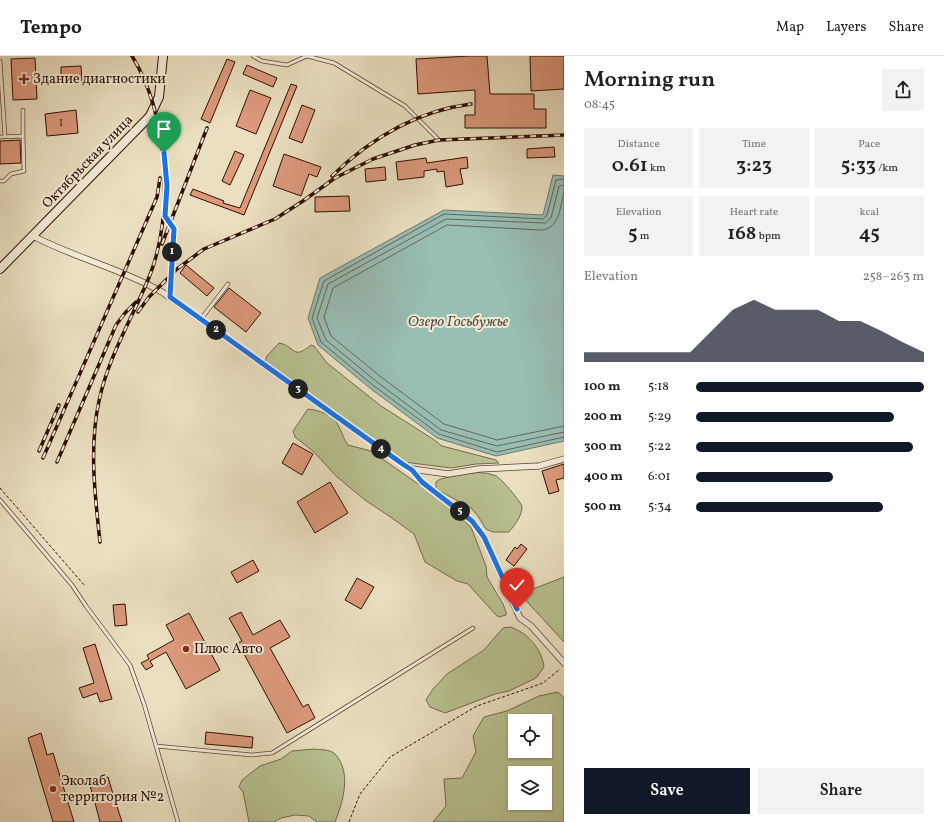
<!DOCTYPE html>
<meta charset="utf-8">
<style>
body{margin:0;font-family:Vollkorn,serif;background:#f2f2f2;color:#202124;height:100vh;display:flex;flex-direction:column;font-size:15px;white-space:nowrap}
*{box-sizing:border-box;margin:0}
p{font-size:13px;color:#757577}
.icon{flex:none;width:22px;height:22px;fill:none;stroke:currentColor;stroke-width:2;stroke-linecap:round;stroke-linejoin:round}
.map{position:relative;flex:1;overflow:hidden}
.side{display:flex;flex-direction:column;background:#fff;width:380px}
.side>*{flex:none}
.tools{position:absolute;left:508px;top:658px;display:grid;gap:8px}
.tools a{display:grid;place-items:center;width:44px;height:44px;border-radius:0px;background:#fff;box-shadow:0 1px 3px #0004;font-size:20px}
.pin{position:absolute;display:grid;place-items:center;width:34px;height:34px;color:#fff;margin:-41px -17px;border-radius:50% 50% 50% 0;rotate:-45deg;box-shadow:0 0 4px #0007}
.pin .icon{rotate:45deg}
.km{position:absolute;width:20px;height:20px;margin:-10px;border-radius:50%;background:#222;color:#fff;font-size:11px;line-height:20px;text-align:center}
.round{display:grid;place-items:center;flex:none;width:42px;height:42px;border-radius:0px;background:#f2f2f2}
.summary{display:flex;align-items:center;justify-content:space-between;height:68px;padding:0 20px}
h1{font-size:22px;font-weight:600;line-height:30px}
.metrics{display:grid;grid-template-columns:repeat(3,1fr);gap:6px;height:68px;padding:4px 20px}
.metrics div{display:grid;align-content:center;border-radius:0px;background:#f2f2f2;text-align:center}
.metrics b{font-size:20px;font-weight:600}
.metrics small{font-size:11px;font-weight:400}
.metrics p{font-size:11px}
.chart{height:112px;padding:8px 20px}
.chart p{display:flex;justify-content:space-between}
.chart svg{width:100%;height:72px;margin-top:4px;fill:#111827;opacity:.7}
.button{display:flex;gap:8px;margin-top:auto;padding:8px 20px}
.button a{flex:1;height:46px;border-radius:0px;background:#111827;color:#fff;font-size:16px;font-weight:600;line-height:46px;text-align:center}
.button a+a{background:#f2f2f2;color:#202124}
ul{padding:0 20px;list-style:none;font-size:13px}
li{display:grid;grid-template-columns:64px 48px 1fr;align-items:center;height:30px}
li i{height:10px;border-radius:5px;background:#111827}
header{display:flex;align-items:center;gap:24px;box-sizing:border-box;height:56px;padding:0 20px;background:#fff;border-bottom:1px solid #e0e0e0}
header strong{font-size:19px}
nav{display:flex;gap:22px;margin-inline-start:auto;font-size:14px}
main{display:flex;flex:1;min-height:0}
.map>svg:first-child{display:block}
</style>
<header>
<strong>Tempo</strong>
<nav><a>Map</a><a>Layers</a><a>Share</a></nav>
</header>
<main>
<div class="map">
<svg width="564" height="766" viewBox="0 0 564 766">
<rect width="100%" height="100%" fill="#eadfc0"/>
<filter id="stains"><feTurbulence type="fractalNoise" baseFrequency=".005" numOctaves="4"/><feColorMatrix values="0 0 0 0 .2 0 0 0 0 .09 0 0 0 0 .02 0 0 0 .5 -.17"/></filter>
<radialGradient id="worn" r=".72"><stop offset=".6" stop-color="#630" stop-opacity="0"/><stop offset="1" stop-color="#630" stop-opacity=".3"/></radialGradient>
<path fill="#b8c191" stroke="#74684a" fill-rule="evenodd" d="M279 287C296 290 292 305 311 289L314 290 327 307 381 350 433 383 442 390 496 404 499 407 476 408 451 412 404 406 267 309 265 306 267 300Z
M308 353C318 354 334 359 338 369 342 375 343 383 348 389L371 395 441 444 471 471 486 510 487 521 503 548 506 556V559L499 561 496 559 468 528 457 525 425 506 414 478 392 462 365 444 336 420 314 396 295 381 293 375Z
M472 417C479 416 489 417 496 420 501 422 522 447 522 451 522 460 514 470 509 476H493L486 473 478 460 471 452 436 433V426C440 421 463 419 472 417Z
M564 521V586L520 538Z
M510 571C527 576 542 593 544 611L536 622 509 635 495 638 445 657 430 651 426 644 433 633 447 618 484 594 503 572Z
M558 636 564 642V766H433L446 750 444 723 462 722 476 696 473 680 484 661 507 655 539 640ZM515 665H545V695H515ZM515 717H545V747H515Z
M314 693C320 694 330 693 335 698 352 716 343 746 335 766H317L309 760 295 759 281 762 274 766H249L243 736 239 731 242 724 260 710 281 703 292 695Z"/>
<path fill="#98bdb3" stroke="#6e776d" d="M553 119 564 120V385L496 400 437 382 371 333 318 289 308 262 320 222 444 154 543 159Z"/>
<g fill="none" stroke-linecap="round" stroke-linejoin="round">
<path stroke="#64665b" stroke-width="1" d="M564 123 556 124 547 159 543 163 444 158 324 225 312 262 321 286 374 330 439 378 497 396 564 381
M564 129 559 130 551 162 545 167 446 163 328 228 317 262 326 284 377 326 441 374 497 390 564 376
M564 136C560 150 560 173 541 174L447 169 333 232 324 261 331 280 381 321 444 368 497 384 564 370"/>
</g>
<path fill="#dc997c" stroke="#300e03" d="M470 0H487L490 38H534V53H546V72H465V59H475V34L418 38 416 3Z
M530 0H564V33L531 35Z
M35 2 37 43 13 44 11 3Z
M227 3 235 6 210 67 201 63Z
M247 9 277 22 273 31 243 18Z
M81 10 82 26H76V24H67V19H61V11Z
M291 28 297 30 244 159 190 139 193 133 224 145 223 147 240 152Z
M250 34 271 42 256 78 236 70Z
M302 49 315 54 302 87 289 82Z
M76 54 78 77 47 80 45 58Z
M20 84 21 107 0 108V85Z
M554 91 555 101 527 102V93Z
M235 95 244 99 230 129 222 125Z
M284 98 321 111 317 121 309 118 301 140 273 130Z
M467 101 468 112 460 113 463 128 446 131 444 115 437 116V113L424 115V121L398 124 396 106 426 102 427 107Z
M385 111 386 124 366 126 365 113Z
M349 140 350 155 315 156V141Z
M186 209 214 232 207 240 180 217Z
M229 232 261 257 246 276 214 251Z
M293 387 313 398 302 419 282 407Z
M564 408V422L556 424 559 435 549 438 542 415Z
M330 426 348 457 315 477 297 446Z
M521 488 527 493 514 510 506 504 515 491 517 493Z
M253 504 259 515 237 527 231 516Z
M357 522 374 531 361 553 345 544Z
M125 548 127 569 115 570 113 549Z
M241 556 253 579 280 564 290 581 270 592 303 651 308 648 315 662 287 677 238 587 242 585 229 562Z
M189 557 220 614 186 633 166 596 150 605 153 610 146 614 141 607 149 603 147 599 174 584 166 569Z
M95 588 112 643 100 646 97 637 83 642 79 632 94 627 83 592Z
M206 676 253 681 252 692 205 688Z
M41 677 47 699 53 697 74 766H53L28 682Z
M108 721 113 738 122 766H100L94 743 89 726Z"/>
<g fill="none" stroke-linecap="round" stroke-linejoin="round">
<g stroke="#5e4232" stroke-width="4.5">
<path id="lane" d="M253 0 262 5 287 9 307 0 334 7 405 50 439 84
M0 5 5 81
M23 80V54
M0 81 23 80 24 115 11 118 4 125H0
M201 263 228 228
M0 444 72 529 86 550 130 609 144 648 178 766
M156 690 252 699 272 697 473 572"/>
</g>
<g stroke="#5e4232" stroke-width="7">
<path id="street" d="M33 180C75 202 122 213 162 236L404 409 412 413 448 418 479 413 539 410 564 403
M412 413 422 426 472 465 484 481 520 562 531 570 564 607"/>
</g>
<g stroke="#300e03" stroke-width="10">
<path id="secondary" d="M0 213 150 60 159 41 163 0"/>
</g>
<path stroke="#300e03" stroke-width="1" stroke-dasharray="3 2" stroke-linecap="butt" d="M159 57 162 64 167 130 165 161 174 173 170 235
M0 432 85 530
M349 766 360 738 390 701 477 650 543 627 560 613"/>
<use href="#lane" stroke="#f1ead6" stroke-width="3"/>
<use href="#street" stroke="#f1ead6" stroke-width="5.5"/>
<use href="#secondary" stroke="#f1ead6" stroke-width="8"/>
<g stroke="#300e03" stroke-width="3.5">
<path id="rail" d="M332 120C371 82 417 55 471 48
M162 188 207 72
M138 256 149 241 177 213 204 193 275 163 303 145 335 122 373 103 415 89 439 84 564 79
M39 395 59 349
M43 402 157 141 160 122
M57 406 116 269 125 257 136 246
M100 486C95 440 89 391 99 345 108 301 133 261 150 219 174 156 168 58 132 0"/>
</g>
<use href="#rail" stroke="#f1ead6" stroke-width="2" stroke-dasharray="6" stroke-linecap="butt"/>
</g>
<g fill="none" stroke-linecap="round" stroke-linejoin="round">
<g stroke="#fff" stroke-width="8">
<path id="route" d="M164 97 167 130 165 160 174 173 170 241 404 409 412 414 422 426 472 465 484 481 517 553"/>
</g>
<use href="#route" stroke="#1a73e8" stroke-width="5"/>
</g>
<g fill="#8f2418" stroke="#f1ead6" stroke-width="1.5">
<path d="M22 17h4v4h4v4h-4v4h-4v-4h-4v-4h4z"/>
<circle cx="186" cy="593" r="4"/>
<circle cx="53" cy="733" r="4"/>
</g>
<g text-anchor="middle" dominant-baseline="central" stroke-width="4" stroke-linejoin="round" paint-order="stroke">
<g font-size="12" fill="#5b3121">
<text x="61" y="67">1</text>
</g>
<g font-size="14" fill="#300e03" stroke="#f1ead6" text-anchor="start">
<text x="33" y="23">Здание диагностики</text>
<text x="194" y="593">Плюс Авто</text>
<text x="61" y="725">Эколаб<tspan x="61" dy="16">территория №2</tspan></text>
</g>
<g font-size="14" fill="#300e03" stroke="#f1ead6">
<text transform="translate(88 106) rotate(-46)">Октябрьская улица</text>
</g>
<g font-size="15" font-style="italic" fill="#544b41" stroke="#f1ead6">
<text x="458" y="266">Озеро Госьбужье</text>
</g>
</g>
<rect width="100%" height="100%" filter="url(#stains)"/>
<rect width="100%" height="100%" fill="url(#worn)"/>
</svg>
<div class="tools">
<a><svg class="icon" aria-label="locate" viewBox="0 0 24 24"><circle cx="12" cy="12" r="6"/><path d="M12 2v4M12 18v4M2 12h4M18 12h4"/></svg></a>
<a><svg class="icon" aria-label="layers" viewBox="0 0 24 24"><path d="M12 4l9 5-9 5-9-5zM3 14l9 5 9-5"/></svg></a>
</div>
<div class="pin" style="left:164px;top:97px;background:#1e9e55"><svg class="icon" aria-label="arrive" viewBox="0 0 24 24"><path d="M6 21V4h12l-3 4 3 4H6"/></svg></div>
<div class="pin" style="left:517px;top:553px;background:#d93025"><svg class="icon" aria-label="check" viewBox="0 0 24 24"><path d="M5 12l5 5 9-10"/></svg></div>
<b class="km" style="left:172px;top:196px">1</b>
<b class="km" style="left:216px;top:274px">2</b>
<b class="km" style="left:298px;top:333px">3</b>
<b class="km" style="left:381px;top:393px">4</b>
<b class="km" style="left:460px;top:455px">5</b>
</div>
<section class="side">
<div class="summary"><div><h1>Morning run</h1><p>08:45</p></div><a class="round"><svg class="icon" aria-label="share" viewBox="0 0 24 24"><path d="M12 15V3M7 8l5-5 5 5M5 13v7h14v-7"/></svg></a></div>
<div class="metrics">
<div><p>Distance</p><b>0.61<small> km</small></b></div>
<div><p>Time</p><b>3:23</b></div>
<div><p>Pace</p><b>5:33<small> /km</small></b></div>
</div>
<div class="metrics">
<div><p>Elevation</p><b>5<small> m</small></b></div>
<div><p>Heart rate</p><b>168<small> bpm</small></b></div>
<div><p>kcal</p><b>45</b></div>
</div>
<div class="chart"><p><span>Elevation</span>258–263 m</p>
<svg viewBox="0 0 160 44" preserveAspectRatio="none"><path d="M0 44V38L10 38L20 38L30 38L40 38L50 38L60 25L70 12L80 6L90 12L100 12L110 12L120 19L130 19L140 25L150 32L160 38V44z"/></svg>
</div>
<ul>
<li><b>100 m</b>5:18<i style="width:100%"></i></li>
<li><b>200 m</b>5:29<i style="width:87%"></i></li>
<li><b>300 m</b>5:22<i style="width:95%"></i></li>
<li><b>400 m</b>6:01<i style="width:60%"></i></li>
<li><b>500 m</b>5:34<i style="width:82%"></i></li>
</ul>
<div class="button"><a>Save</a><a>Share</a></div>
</section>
</main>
